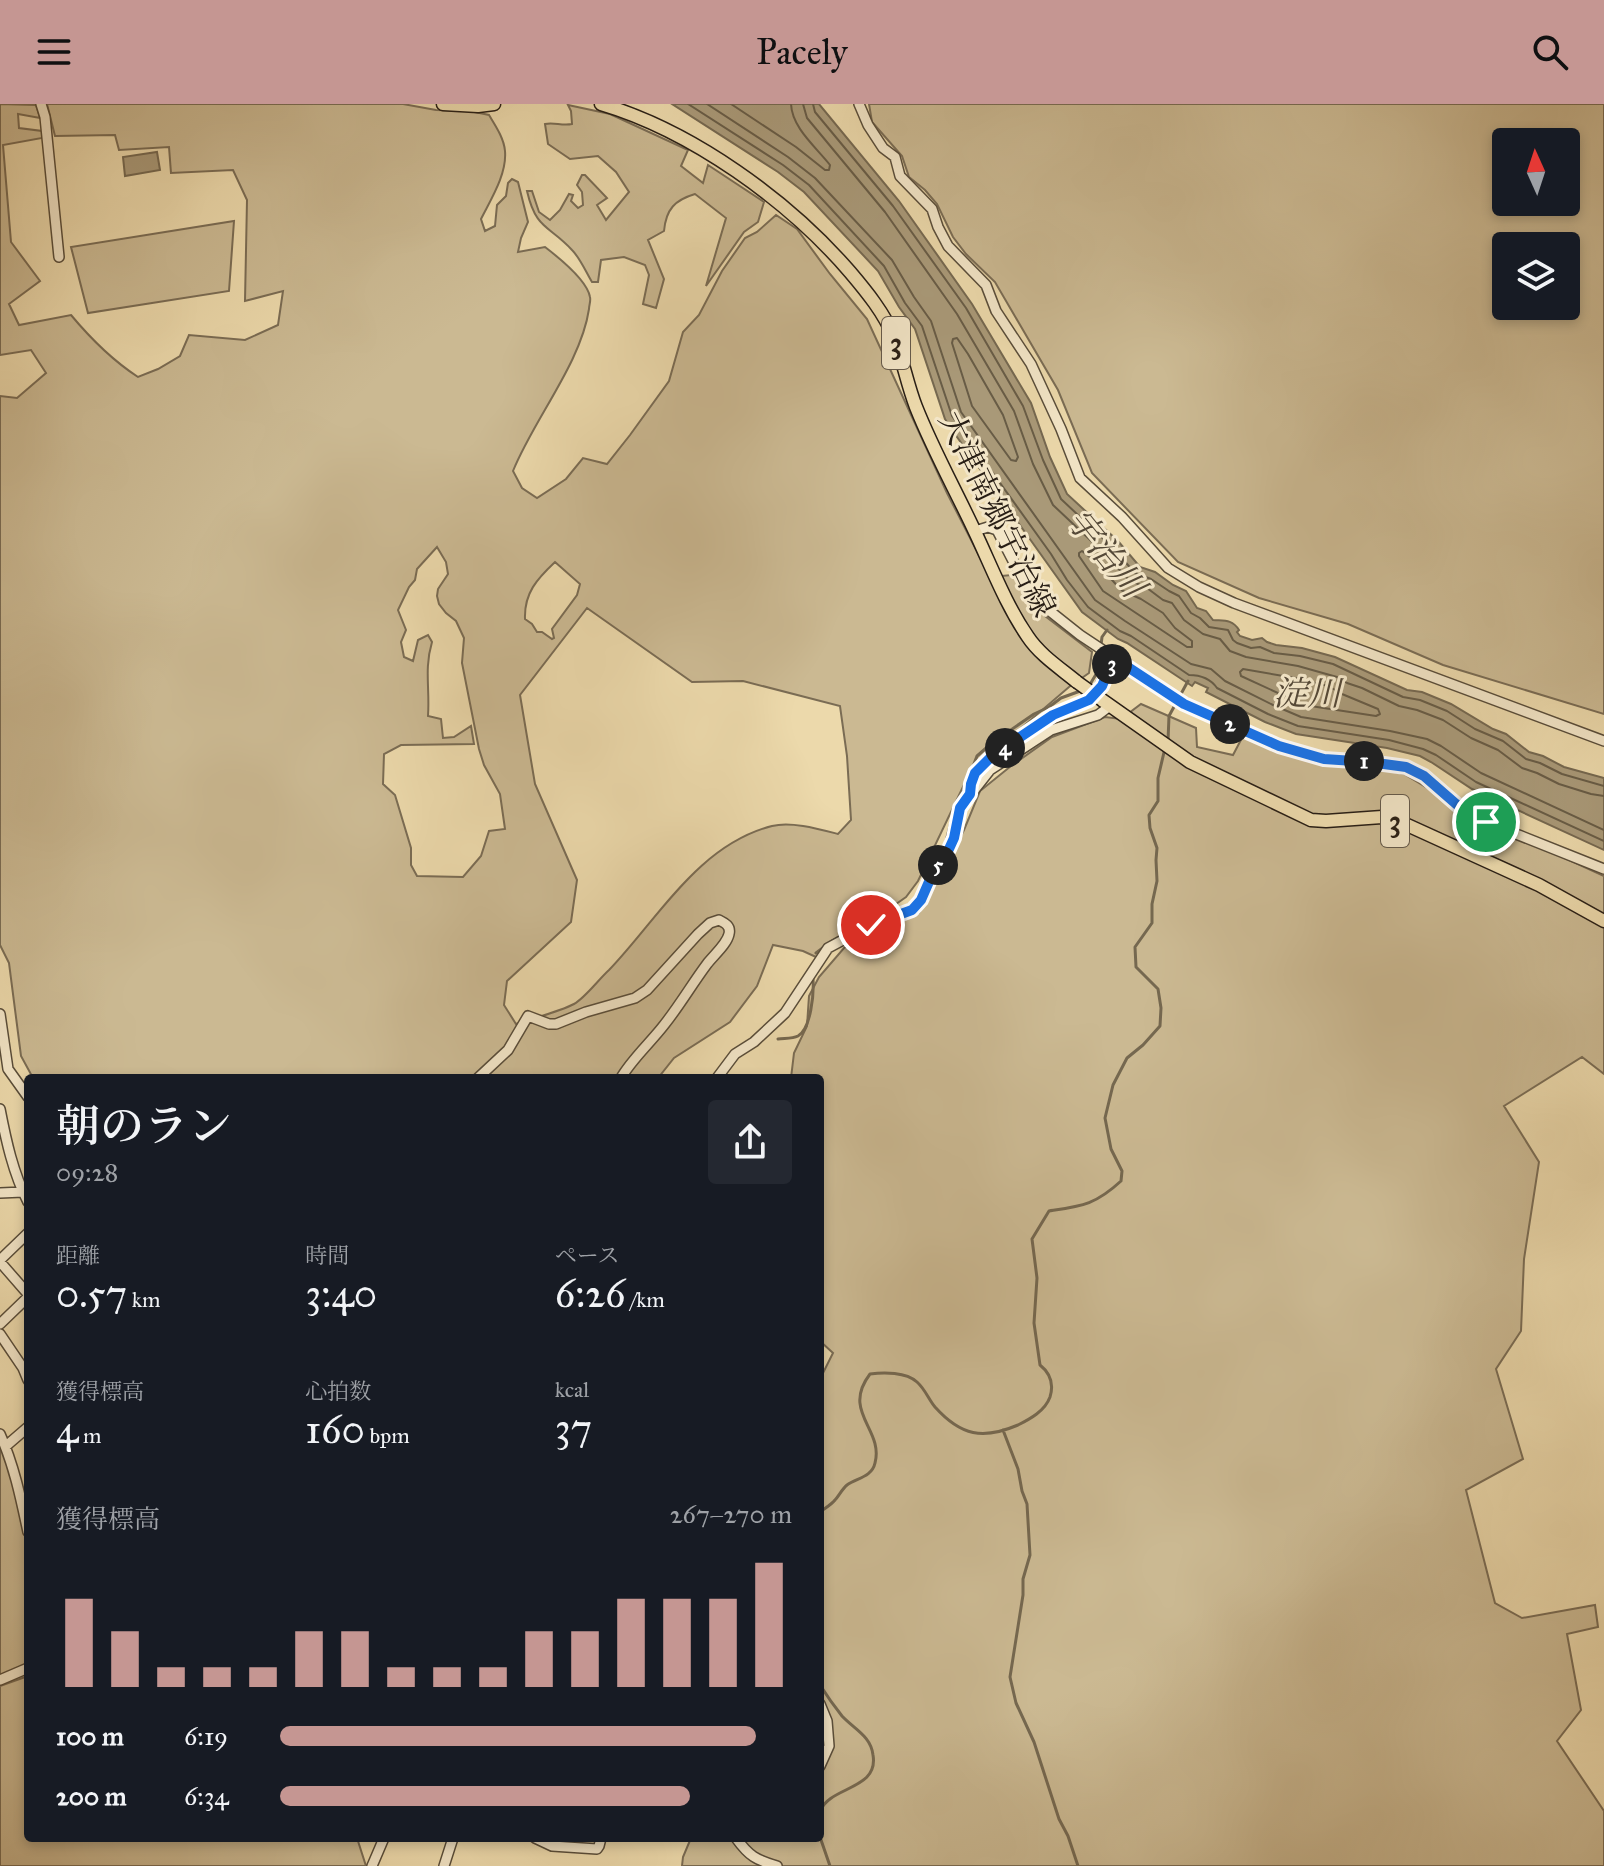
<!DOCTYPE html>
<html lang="ja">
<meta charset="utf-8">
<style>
body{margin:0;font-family:"IM FELL Great Primer","Noto Serif JP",serif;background:#242831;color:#f1f3f6;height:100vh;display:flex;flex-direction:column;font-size:30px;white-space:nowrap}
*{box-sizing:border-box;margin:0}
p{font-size:26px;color:#9ea1a6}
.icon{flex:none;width:44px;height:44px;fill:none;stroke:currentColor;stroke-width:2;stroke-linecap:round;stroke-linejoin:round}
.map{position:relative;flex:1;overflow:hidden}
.side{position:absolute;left:24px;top:970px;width:800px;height:768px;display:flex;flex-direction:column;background:#171b24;border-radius:8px;box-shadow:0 4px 12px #0003}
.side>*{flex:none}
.needle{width:52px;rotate:357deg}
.controls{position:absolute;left:1492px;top:24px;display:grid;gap:16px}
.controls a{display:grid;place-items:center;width:88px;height:88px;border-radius:8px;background:#171b24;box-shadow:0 4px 12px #0003;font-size:40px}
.pin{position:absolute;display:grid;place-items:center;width:68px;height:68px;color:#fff;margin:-34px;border:4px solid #fff;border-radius:50%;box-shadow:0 2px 8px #0007}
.km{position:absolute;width:40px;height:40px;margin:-20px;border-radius:50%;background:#222;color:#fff;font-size:22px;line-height:40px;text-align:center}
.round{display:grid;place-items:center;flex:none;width:84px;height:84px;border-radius:8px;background:#242831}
.overview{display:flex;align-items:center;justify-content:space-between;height:136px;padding:0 32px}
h1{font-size:44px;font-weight:600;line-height:60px}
.metrics{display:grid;grid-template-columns:repeat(3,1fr);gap:12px;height:136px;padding:8px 32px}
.metrics div{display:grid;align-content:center}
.metrics b{font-size:40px;font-weight:600}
.metrics small{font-size:22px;font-weight:400}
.metrics p{font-size:22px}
.chart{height:224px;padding:16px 32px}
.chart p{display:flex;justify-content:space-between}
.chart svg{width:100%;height:144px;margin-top:8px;stroke:#c59692;stroke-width:6}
ul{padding:0 32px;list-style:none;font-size:26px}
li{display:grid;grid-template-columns:128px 96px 1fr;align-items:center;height:60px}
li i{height:20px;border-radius:10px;background:#c59692}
header{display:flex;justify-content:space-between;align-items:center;height:104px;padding:0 32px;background:#c59692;color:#111;font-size:36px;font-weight:600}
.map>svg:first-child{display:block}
</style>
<header><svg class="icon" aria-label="menu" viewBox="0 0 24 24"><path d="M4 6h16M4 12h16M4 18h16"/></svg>Pacely<svg class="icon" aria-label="search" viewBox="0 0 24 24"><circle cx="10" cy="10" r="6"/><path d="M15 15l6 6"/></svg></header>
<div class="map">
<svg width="1604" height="1762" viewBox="0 0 1604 1762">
<rect width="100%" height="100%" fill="#ecd9ab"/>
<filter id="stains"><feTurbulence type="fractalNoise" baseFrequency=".0025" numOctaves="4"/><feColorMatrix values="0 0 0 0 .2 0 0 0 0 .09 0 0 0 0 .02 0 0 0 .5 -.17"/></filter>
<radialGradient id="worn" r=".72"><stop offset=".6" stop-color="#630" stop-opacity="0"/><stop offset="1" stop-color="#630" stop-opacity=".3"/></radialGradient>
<path fill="#cbb992" stroke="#7a6c54" stroke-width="2" fill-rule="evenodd" d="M0 0 36 1 40 14 18 10 19 24 42 27V34L3 41 11 138 40 177 9 200 19 221 71 211C91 235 112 256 138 273L158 265 180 252 189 231 245 236 278 221 283 187 245 197 247 96 233 66 171 69 169 43 119 46 115 31 55 32 47 0H403L436 6 470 7 489 11C495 21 504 34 505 47 507 70 491 95 481 115L485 127 495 122 497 101 506 92 508 79 512 75 518 78 528 118 521 134 518 148 545 143C558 153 587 176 590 193 591 197 589 201 589 205 581 259 534 315 513 367L522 384 537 394 566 375 583 354 607 360 630 331 669 277 683 228 699 211 722 167 745 134 757 128 776 111 797 125 830 170 867 215 947 389 990 473 1012 471 1045 512 1092 548 1089 569 1069 583 970 668 918 777 906 793 889 805 853 822 816 853 803 847 773 841 757 882 730 918 674 954 658 974H33L21 952 9 859 0 841V292L17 294 46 269 31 246 0 251ZM437 443 446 458 448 470 438 485 437 492 439 500 446 509 456 517 464 534 462 559 479 645 484 661 500 690 505 725 489 727 481 752 463 773 417 772 411 761V744L395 691 383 680 384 650 401 641 474 640 471 622 454 633 443 634 441 615 428 612C430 585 424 565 432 538L428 531 418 536 413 557 404 553 401 538 406 526 398 506 409 483 415 476 417 465ZM555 458 580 480 577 491 552 525 554 534 552 535 542 528H537L532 520 525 515C524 489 537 475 555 458ZM587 504 692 578 743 577 840 602 847 652 851 716 838 730C819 725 791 717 772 722 698 741 658 815 609 866 599 875 585 894 574 900 559 908 533 914 516 920L504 901 507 877 571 818 577 776 535 680 520 591Z
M869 0H1604V610L1443 561 1348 520 1259 494 1178 458 1092 369 1058 286 995 178 966 150 953 133 937 100 925 86 909 73 902 52 872 18ZM1506 38H1566V98H1506ZM1506 142H1566V202H1506Z
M568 1 610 10 688 46 681 62 703 79 708 61 764 98 758 118 744 128 706 182 726 114 695 90C675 96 666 105 664 127L648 136 664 175 656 204 643 200 649 171 645 161 624 153 601 156 598 178H592C586 168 580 154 572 146 549 121 536 126 527 87H532L539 108 550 116 560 106 569 90 573 91 571 97 578 104 583 101 582 88 577 81 582 71H585L607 94 597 101 606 116 629 88 616 68 598 52 570 55 548 40 545 20C554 18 562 22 572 20L571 7Z
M234 117 229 187 88 209 71 143Z
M1141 600 1196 624 1197 643 1233 651 1243 632 1404 670 1479 715 1604 772V970L1582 953 1504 1002 1539 1058 1524 1155 1521 1227 1496 1265 1523 1355 1466 1386 1495 1499 1522 1514 1595 1501 1598 1523 1567 1530 1581 1606 1557 1637 1604 1707V1762H682L683 1753 691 1734H820V1275L833 1249 820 1237V974H791L794 949 807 922 809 892 819 873 844 844 885 819 919 809 964 726 980 687 1011 662 1052 633 1105 613 1121 615Z
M0 1330 28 1428V1566L0 1576Z
M28 1572V1734H357L366 1762H0V1582Z"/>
<path fill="#a99978" stroke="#756850" stroke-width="2" d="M672 0H819L899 97 972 200 1031 299 1050 353 1067 390 1118 437 1140 463 1155 468 1173 481 1186 487 1197 504 1206 507 1213 516C1224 517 1232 515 1239 526L1237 528 1240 532 1252 536 1262 534 1267 538 1276 541 1302 544 1335 553 1407 586 1422 588 1451 600 1493 625 1506 630 1529 648 1543 652 1564 663 1604 674V746L1472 685 1431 658 1420 652 1387 644 1296 630 1265 618 1206 588 1208 584 1195 578 1192 582 1127 539 1118 535 1082 508 952 326 945 315 915 225 899 203 878 167 804 88 778 68Z
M157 48 160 66 125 72 123 53Z"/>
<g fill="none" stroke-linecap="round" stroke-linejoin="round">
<path stroke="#685c46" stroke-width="2" d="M688 0 783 61 809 81 884 162 905 199 922 222 952 312 1051 450 1067 476 1088 503 1120 527 1131 532 1189 571C1201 571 1210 574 1217 584L1268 610 1298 622 1389 636 1423 645 1436 651 1476 678 1604 737
M707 0 788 53 815 74 892 156 914 193 931 217 961 308 1095 496 1125 517 1191 560 1211 565 1225 577 1273 601 1301 613 1390 627 1427 635 1441 642 1481 669 1604 726
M731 0 796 43 825 66H829L830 61C816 43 792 24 791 0
M803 0 807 14 885 108 957 210 1014 307 1033 360 1053 401 1105 450 1129 476 1147 484 1163 496 1172 499 1184 516 1203 530 1220 535 1230 547 1246 553 1298 562 1337 573 1347 579 1362 584 1399 602 1417 606 1443 616 1471 634 1498 646 1522 664 1537 669 1559 680 1591 690 1604 692
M813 0 815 8 893 102 966 204 1023 302 1043 356 1061 395 1112 443 1135 469 1151 475 1169 487 1179 492 1191 509 1200 514 1209 523 1228 526 1233 536 1237 539 1251 544 1260 543 1274 549 1300 552 1333 560 1403 593 1420 596 1447 607 1475 625 1503 637 1526 655 1540 659 1562 670 1604 682
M957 234 968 250 1003 311 1018 353 1016 357 1011 356 972 302 952 239 953 235Z
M1082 447 1096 458 1121 486 1141 495 1163 509 1175 524 1192 537V543H1187L1103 487 1079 452V449Z
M1243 565 1295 574 1328 582 1342 590 1378 605 1380 610 1376 612 1304 601 1241 572 1240 568Z"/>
<path stroke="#756850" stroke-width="3" d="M1101 541 1102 533 1107 526
M1089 582 1098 567 1101 548
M1168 637 1169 612 1188 577
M969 673 977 652 992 639 1034 610 1049 603 1061 594 1083 586
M816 849 832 837 863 819 883 810 904 804 915 796 931 762 945 741 955 703 967 681
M778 935C784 934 792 935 798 932 811 925 814 889 813 875
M1003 1326 1018 1365 1022 1387 1027 1400 1030 1451 1023 1475V1491L1010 1573 1016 1599 1034 1638 1059 1715 1068 1732 1078 1762
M820 1408C825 1404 831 1401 835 1396 839 1392 842 1385 847 1381 857 1374 872 1373 875 1359 884 1325 841 1308 870 1270 884 1268 906 1268 917 1278 925 1285 929 1296 935 1303 961 1332 983 1336 1018 1321 1030 1315 1045 1307 1050 1293 1054 1280 1050 1269 1040 1261L1034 1219 1037 1174 1032 1135 1049 1107C1082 1102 1095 1101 1121 1077L1122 1067 1111 1045 1105 1014 1113 981 1127 954 1143 941 1160 922 1161 904 1158 885 1136 863 1135 843 1152 819V800L1157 777 1156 756 1157 744 1150 724 1149 711 1158 697V674L1165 644
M820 1581C827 1592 834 1602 842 1612 854 1625 871 1632 873 1651 879 1686 830 1682 820 1707
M820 1733 830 1762"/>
<g stroke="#594d3a" stroke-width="12">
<path id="minor" d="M41 0 45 13 59 153
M859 0 868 21 883 44 895 53 900 72 932 105 938 123 948 142 986 181 996 207 1031 260 1061 325 1080 374 1122 413 1168 464 1199 483 1234 499 1604 637
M975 427 988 423 997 426 1023 476 1046 504 1080 531 1184 600 1279 642 1324 655 1369 658 1406 663 1424 672 1463 706 1486 718 1604 765
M970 690 971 680 975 669 992 652 1053 611 1089 596 1096 589 1114 554
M0 910 8 965 28 993
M478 974 508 946 528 912 549 920H556L586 908 635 894 647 886 698 830 710 819 719 816C725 819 731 822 729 830 727 840 714 851 707 860 692 880 680 901 664 921 651 938 631 956 621 974
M717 974 735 950 754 938 785 909 828 844 871 821 912 806 921 796 935 764 949 745 954 734 960 704 990 666 1051 626 1098 611 1110 602
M0 1005C6 1036 13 1069 28 1098
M0 1089 23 1088
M0 1156 28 1129
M0 1158 28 1190
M0 1220 28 1193
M0 1230 23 1264 28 1276
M0 1330C14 1361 21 1395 28 1428
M6 1342 28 1323
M0 1576 28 1564
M820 1600 827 1617 829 1642 820 1662
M535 1734 552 1742 597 1745 599 1742 601 1734
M736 1734C749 1752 756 1756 777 1762
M372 1762 384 1734
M444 1762 453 1734"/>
</g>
<g stroke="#281e15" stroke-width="15">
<path id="major" d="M443 0 478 2 494 0
M601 0C692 27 788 96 850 168 867 188 884 209 894 233 903 256 907 280 916 303 933 346 956 387 976 430 992 464 1006 501 1028 533 1040 551 1060 564 1077 578
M1102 596 1190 658 1311 716 1326 717 1382 713 1405 720 1539 781 1604 817"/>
</g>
<use href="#minor" stroke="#f3e6c8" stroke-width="9"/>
<use href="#major" stroke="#ecd9ab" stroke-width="12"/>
<g stroke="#281e15" stroke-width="15" stroke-linecap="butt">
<path id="major-bridge" d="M1077 578 1102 596"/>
</g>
<use href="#major-bridge" stroke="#ecd9ab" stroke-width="12"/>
</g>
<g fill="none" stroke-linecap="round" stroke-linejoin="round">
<g stroke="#fff" stroke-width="16">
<path id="route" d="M871 821 912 806 921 796 935 764 949 745 954 734 960 704 970 690 971 680 975 669 992 652 1053 611 1089 596 1102 582 1114 554 1184 600 1279 642 1324 655 1369 658 1406 663 1424 672 1463 706 1486 718"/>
</g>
<use href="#route" stroke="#1a73e8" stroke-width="10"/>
</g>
<g text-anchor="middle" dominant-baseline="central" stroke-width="6" stroke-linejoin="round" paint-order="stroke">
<g fill="#f3e6c8" stroke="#655a4b" stroke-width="2">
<rect x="882" y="213" width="28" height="52" rx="6"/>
<rect x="1381" y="691" width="28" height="52" rx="6"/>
</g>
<g font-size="30" font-weight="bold" fill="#281e15">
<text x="896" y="239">3</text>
<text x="1395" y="717">3</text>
</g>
<g font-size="32" fill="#281e15" stroke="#f3e6c8">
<text transform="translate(997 410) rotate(64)">大津南郷宇治線</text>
</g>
<g font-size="34" font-style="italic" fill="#554938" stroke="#f3e6c8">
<text transform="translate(1106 449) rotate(51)">宇治川</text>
<text x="1307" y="589">淀川</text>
</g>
</g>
<rect width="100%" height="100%" filter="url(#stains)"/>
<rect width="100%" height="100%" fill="url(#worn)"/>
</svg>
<div class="controls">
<a><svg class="needle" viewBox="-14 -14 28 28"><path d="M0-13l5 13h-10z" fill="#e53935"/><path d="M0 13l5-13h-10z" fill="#9ea1a6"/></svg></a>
<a><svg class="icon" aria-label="layers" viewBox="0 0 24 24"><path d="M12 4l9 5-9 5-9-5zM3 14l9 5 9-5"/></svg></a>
</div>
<div class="pin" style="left:1486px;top:718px;background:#1e9e55"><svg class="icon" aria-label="arrive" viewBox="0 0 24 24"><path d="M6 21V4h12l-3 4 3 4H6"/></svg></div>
<div class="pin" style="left:871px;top:821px;background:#d93025"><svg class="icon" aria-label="check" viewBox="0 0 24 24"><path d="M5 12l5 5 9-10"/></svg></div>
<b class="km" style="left:1364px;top:657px">1</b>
<b class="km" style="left:1230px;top:620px">2</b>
<b class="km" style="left:1112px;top:560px">3</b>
<b class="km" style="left:1005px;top:644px">4</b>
<b class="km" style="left:938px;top:761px">5</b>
<section class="side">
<div class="overview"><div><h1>朝のラン</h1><p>09:28</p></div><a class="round"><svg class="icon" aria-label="share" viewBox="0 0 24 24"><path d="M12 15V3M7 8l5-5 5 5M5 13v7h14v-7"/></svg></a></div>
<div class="metrics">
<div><p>距離</p><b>0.57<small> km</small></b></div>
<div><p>時間</p><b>3:40</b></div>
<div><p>ペース</p><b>6:26<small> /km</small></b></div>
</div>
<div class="metrics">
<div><p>獲得標高</p><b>4<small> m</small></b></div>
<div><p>心拍数</p><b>160<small> bpm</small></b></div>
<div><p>kcal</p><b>37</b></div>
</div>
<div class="chart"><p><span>獲得標高</span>267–270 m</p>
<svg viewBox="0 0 160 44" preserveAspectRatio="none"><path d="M5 44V17M15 44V27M25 44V38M35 44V38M45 44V38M55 44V27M65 44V27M75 44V38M85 44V38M95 44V38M105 44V27M115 44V27M125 44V17M135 44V17M145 44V17M155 44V6"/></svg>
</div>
<ul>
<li><b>100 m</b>6:19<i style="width:93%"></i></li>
<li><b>200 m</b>6:34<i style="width:80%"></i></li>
</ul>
</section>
</div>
